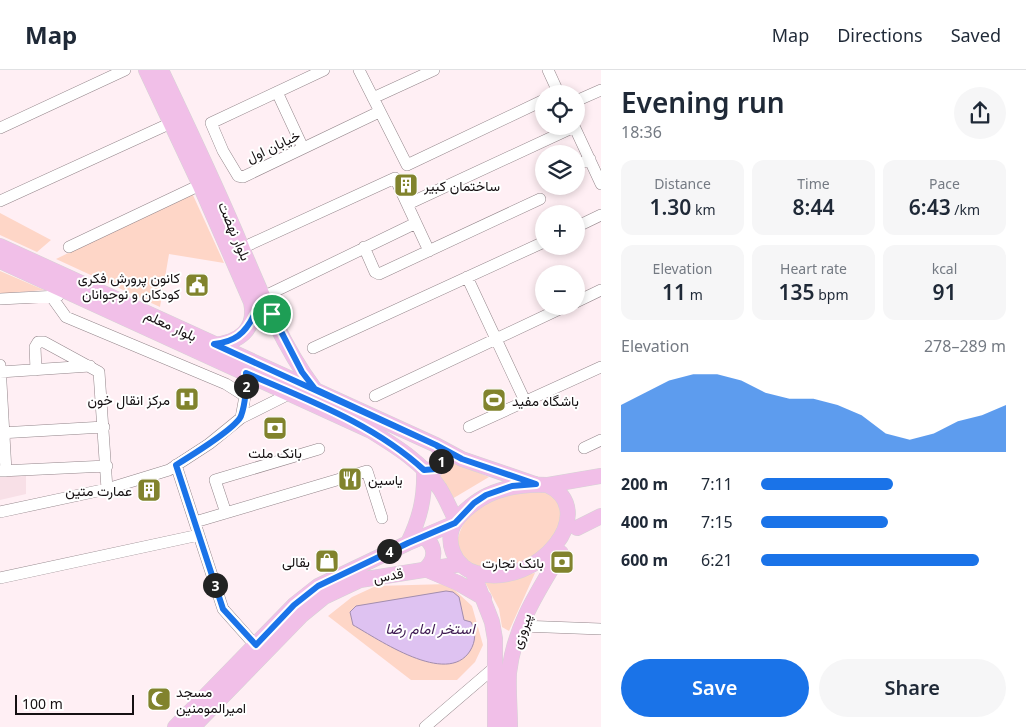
<!DOCTYPE html>
<meta charset="utf-8">
<style>
body{margin:0;font-family:"Noto Sans",Vazirmatn,sans-serif;background:#f6f6f7;color:#1f2937;height:100vh;display:flex;flex-direction:column;font-size:19px;white-space:nowrap}
*{box-sizing:border-box;margin:0}
p{font-size:16px;color:#747a83}
.icon{flex:none;width:28px;height:28px;fill:none;stroke:currentColor;stroke-width:2;stroke-linecap:round;stroke-linejoin:round}
.map{position:relative;flex:1;overflow:hidden}
.side{display:flex;flex-direction:column;background:#fff;width:425px}
.side>*{flex:none}
.tools{position:absolute;left:535px;top:15px;display:grid;gap:10px}
.tools a{display:grid;place-items:center;width:50px;height:50px;border-radius:50%;background:#fff;box-shadow:0 2px 8px #0003;font-size:25px}
.scale{position:absolute;left:15px;bottom:12px;width:119px;box-sizing:border-box;padding-left:5px;border:2px solid #151012;border-top:0;font-size:14px;line-height:18px;white-space:nowrap;color:#151012;-webkit-text-stroke:4px #fff;paint-order:stroke}
.pin{position:absolute;display:grid;place-items:center;width:42px;height:42px;color:#fff;margin:-21px;border:2px solid #fff;border-radius:50%;box-shadow:0 1px 5px #0007}
.km{position:absolute;width:25px;height:25px;margin:-12px;border-radius:50%;background:#222;color:#fff;font-size:14px;line-height:25px;text-align:center}
.round{display:grid;place-items:center;flex:none;width:52px;height:52px;border-radius:26px;background:#f6f6f7}
.summary{display:flex;align-items:center;justify-content:space-between;height:85px;padding:0 20px}
h1{font-size:28px;font-weight:600;line-height:38px}
.figures{display:grid;grid-template-columns:repeat(3,1fr);gap:8px;height:85px;padding:5px 20px}
.figures div{display:grid;align-content:center;border-radius:12px;background:#f6f6f7;text-align:center}
.figures b{font-size:21px;font-weight:600}
.figures small{font-size:14px;font-weight:400}
.figures p{font-size:14px}
.chart{height:140px;padding:10px 20px}
.chart p{display:flex;justify-content:space-between}
.chart svg{width:100%;height:90px;margin-top:5px;fill:#1a73e8;opacity:.7}
.action{display:flex;gap:10px;margin-top:auto;padding:10px 20px}
.action a{flex:1;height:58px;border-radius:30px;background:#1a73e8;color:#fff;font-size:20px;font-weight:600;line-height:58px;text-align:center}
.action a+a{background:#f6f6f7;color:#1f2937}
ul{padding:0 20px;list-style:none;font-size:16px}
li{display:grid;grid-template-columns:80px 60px 1fr;align-items:center;height:38px}
li i{height:12px;border-radius:6px;background:#1a73e8}
header{display:flex;align-items:center;gap:30px;box-sizing:border-box;height:70px;padding:0 25px;background:#fff;border-bottom:1px solid #e0e1e3}
header strong{font-size:24px}
nav{display:flex;gap:28px;margin-inline-start:auto;font-size:18px}
main{display:flex;flex:1;min-height:0}
.map>svg:first-child{display:block}
</style>
<header>
<strong>Map</strong>
<nav><a>Map</a><a>Directions</a><a>Saved</a></nav>
</header>
<main>
<div class="map">
<svg width="601" height="657" viewBox="0 0 601 657">
<rect width="100%" height="100%" fill="#ffeff4"/>
<path fill="#f8e0e7" d="M12 398H26V424L0 430V407L12 406Z"/>
<path fill="#fed6c7" d="M192 123 224 193 169 184 160 237 56 189Z
M0 143 51 170 37 182 0 165Z
M0 201 44 220 0 224Z
M450 391 489 407 452 429 437 404Z
M518 420 551 422 570 438 551 481C531 489 484 513 466 492 462 487 459 480 456 475 465 437 483 431 518 420Z
M535 503 509 561 502 557 499 539 485 512Z
M448 514 472 536 483 575 475 592 457 610H411L328 546 352 527 376 516Z"/>
<path fill="#dec2f1" stroke="#a28dae" d="M446 521 453 522 459 527 464 550 471 552C476 562 476 571 470 581 447 617 378 569 353 555L350 542 356 536Z"/>
<g fill="none" stroke-linecap="round" stroke-linejoin="round">
<g stroke="#93858a" stroke-width="12">
<path id="minor" d="M324 0 211 53 223 81 238 106 243 107 379 42
M359 0 407 95 544 30
M548 0 559 24
M277 22 303 78
M373 28 434 0
M576 31 601 20
M574 56 601 114
M0 58 125 0
M576 95 590 89
M0 131 171 53
M408 134 574 57
M576 157 601 145
M69 177 200 115
M364 177 375 202 379 204 540 129
M242 178 395 108 429 181
M467 207 525 331
M51 226 66 247 226 314 245 326
M263 227 416 153
M0 229 58 226
M576 232 601 220
M313 278 544 172
M0 295 6 401
M36 300 35 277 38 272H44L99 302 107 419
M0 302 90 296
M246 303 245 326 241 348 291 323
M375 326 566 236
M469 357 601 297
M0 363 104 357
M584 378 601 370
M176 395 223 539 255 575
M0 401 107 396
M0 442 107 419 169 400 209 374 241 348
M226 443 215 410 319 379
M195 452 367 401 382 448
M0 508 199 465
M521 556 601 559
M425 657 495 597"/>
</g>
<g stroke="#d5d4d4" stroke-width="16">
<path id="major" d="M146 0 200 115 251 232C257 260 239 272 214 275
M161 0C186 53 211 105 234 159 257 213 279 271 314 318
M0 176 436 375 462 389 535 414
M0 191 371 361C397 377 423 393 440 419 446 429 451 440 456 451
M547 415C601 439 540 520 476 503 454 497 443 470 456 451 463 441 477 430 488 425 507 416 526 414 547 415Z
M548 415 601 406
M577 458 601 446
M422 466C436 474 437 489 425 499L458 513 484 528
M408 473C420 448 425 428 424 400L436 399C444 391 444 382 436 375
M473 503 492 552 495 569V657
M175 657 294 535 318 516 408 473 455 453
M193 657 302 545 324 527 360 510 461 494
M510 657C510 639 508 620 509 603 514 557 538 521 561 483"/>
</g>
<use href="#minor" stroke="#fff" stroke-width="11"/>
<use href="#major" stroke="#f1bfe8" stroke-width="15"/>
</g>
<g fill="none" stroke-linecap="round" stroke-linejoin="round">
<g stroke="#fff" stroke-width="10">
<path id="route" d="M272 244 302 302 315 319 436 375 440 378 442 390 436 399 424 400C374 354 308 330 246 303 246 317 246 332 241 346 236 358 189 387 176 395L223 539 256 575 294 535 318 516 408 473 455 453 474 433 486 425 512 416 536 414 462 389 436 375 214 274C234 272 245 264 254 245L265 249 272 244"/>
</g>
<use href="#route" stroke="#1a73e8" stroke-width="6"/>
</g>
<defs>
<g id="building-square" transform="scale(1.25)"><rect x="-9" y="-9" width="18" height="18" rx="4" fill="#81832d" stroke="#fff"/><path d="M-4-6H4V6H1V3H-1V6H-4ZM-2.5-4.3h1.7v1.8h-1.7ZM.8-4.3h1.7v1.8H.8ZM-2.5-1h1.7V.8h-1.7ZM.8-1h1.7V.8H.8Z" fill="#fff"/></g>
<g id="civic-square" transform="scale(1.25)"><rect x="-9" y="-9" width="18" height="18" rx="4" fill="#81832d" stroke="#fff"/><path d="M-.6-6.5H3V-4.5H.6V-3L4-1V1h2V6H-6V1h2V-1L-.6-3ZM-1.2 2.5V6h2.4V2.5Z" fill="#fff"/></g>
<g id="hospital-square" transform="scale(1.25)"><rect x="-9" y="-9" width="18" height="18" rx="4" fill="#81832d" stroke="#fff"/><path d="M-5-5h3v3.5h4V-5h3V5h-3V1.5h-4V5h-3Z" fill="#fff"/></g>
<g id="stadium-square" transform="scale(1.25)"><rect x="-9" y="-9" width="18" height="18" rx="4" fill="#81832d" stroke="#fff"/><path d="M0-5a6.5 5 0 1 0 0 10a6.5 5 0 1 0 0-10ZM-3.5-1.8h7v3.6h-7Z" fill="#fff"/></g>
<g id="bank-square" transform="scale(1.25)"><rect x="-9" y="-9" width="18" height="18" rx="4" fill="#81832d" stroke="#fff"/><path d="M-6-4H6V4H-6ZM0-2.3a2.3 2.3 0 1 0 0 4.6a2.3 2.3 0 1 0 0-4.6Z" fill="#fff"/></g>
<g id="restaurant-square" transform="scale(1.25)"><rect x="-9" y="-9" width="18" height="18" rx="4" fill="#81832d" stroke="#fff"/><path d="M-5-6h1v4h1v-4h1v4h1v-4h1v5L-1.5 .5V6h-2V.5L-5-1ZM5-6V6H3V1.5H1.5Q1.5-4 5-6Z" fill="#fff"/></g>
<g id="shop-square" transform="scale(1.25)"><rect x="-9" y="-9" width="18" height="18" rx="4" fill="#81832d" stroke="#fff"/><path d="M-5-2.5h2.3a2.7 3.5 0 0 1 5.4 0H5L5.5 6h-11ZM-1.5-2.5h3a1.5 2.3 0 0 0-3 0Z" fill="#fff"/></g>
<g id="mosque-square" transform="scale(1.25)"><rect x="-9" y="-9" width="18" height="18" rx="4" fill="#81832d" stroke="#fff"/><path d="M3.5-4.9A6 6 0 1 0 3.5 4.9A5 5 0 1 1 3.5-4.9Z" fill="#fff"/></g>
</defs>
<g fill-rule="evenodd">
<use href="#building-square" x="406" y="115"/>
<use href="#civic-square" x="197" y="215"/>
<use href="#hospital-square" x="187" y="329"/>
<use href="#stadium-square" x="494" y="330"/>
<use href="#bank-square" x="275" y="358"/>
<use href="#restaurant-square" x="350" y="409"/>
<use href="#building-square" x="149" y="420"/>
<use href="#shop-square" x="327" y="491"/>
<use href="#bank-square" x="562" y="492"/>
<use href="#mosque-square" x="159" y="629"/>
</g>
<g text-anchor="middle" dominant-baseline="central" stroke-width="4" stroke-linejoin="round" paint-order="stroke">
<g font-size="14" fill="#151012" stroke="#fff">
<text transform="translate(273 76) rotate(-25)">خیابان اول</text>
<text transform="translate(235 161) rotate(67)">بلوار نهضت</text>
<text transform="translate(171 255) rotate(25)">بلوار معلم</text>
<text transform="translate(388 505) rotate(-11)">قدس</text>
<text transform="translate(521 561) rotate(-72)">پیروزی</text>
</g>
<g font-size="14" fill="#151012" stroke="#fff" text-anchor="end">
<text x="424" y="115" text-anchor="start">ساختمان کبیر</text>
<text x="180" y="207">کانون پرورش فکری<tspan x="180" dy="16">کودکان و نوجوانان</tspan></text>
<text x="170" y="329">مرکز انقال خون</text>
<text x="512" y="330" text-anchor="start">باشگاه مفید</text>
<text x="275" y="382" text-anchor="middle">بانک ملت</text>
<text x="368" y="409" text-anchor="start">یاسین</text>
<text x="132" y="420">عمارت متین</text>
<text x="310" y="491">بقالی</text>
<text x="544" y="492">بانک تجارت</text>
<text x="176" y="621" text-anchor="start">مسجد<tspan x="176" dy="16">امیرالمومنین</tspan></text>
</g>
<g font-size="15" font-style="italic" fill="#401d54" stroke="#fff">
<text x="430" y="558">استخر امام رضا</text>
</g>
</g>
</svg>
<div class="tools">
<a><svg class="icon" aria-label="locate" viewBox="0 0 24 24"><circle cx="12" cy="12" r="6"/><path d="M12 2v4M12 18v4M2 12h4M18 12h4"/></svg></a>
<a><svg class="icon" aria-label="layers" viewBox="0 0 24 24"><path d="M12 4l9 5-9 5-9-5zM3 14l9 5 9-5"/></svg></a>
<a>+</a>
<a>−</a>
</div>
<div class="scale">100 m</div>
<div class="pin" style="left:272px;top:244px;background:#1e9e55"><svg class="icon" aria-label="arrive" viewBox="0 0 24 24"><path d="M6 21V4h12l-3 4 3 4H6"/></svg></div>
<b class="km" style="left:441px;top:391px">1</b>
<b class="km" style="left:246px;top:316px">2</b>
<b class="km" style="left:215px;top:515px">3</b>
<b class="km" style="left:389px;top:481px">4</b>
</div>
<section class="side">
<div class="summary"><div><h1>Evening run</h1><p>18:36</p></div><a class="round"><svg class="icon" aria-label="share" viewBox="0 0 24 24"><path d="M12 15V3M7 8l5-5 5 5M5 13v7h14v-7"/></svg></a></div>
<div class="figures">
<div><p>Distance</p><b>1.30<small> km</small></b></div>
<div><p>Time</p><b>8:44</b></div>
<div><p>Pace</p><b>6:43<small> /km</small></b></div>
</div>
<div class="figures">
<div><p>Elevation</p><b>11<small> m</small></b></div>
<div><p>Heart rate</p><b>135<small> bpm</small></b></div>
<div><p>kcal</p><b>91</b></div>
</div>
<div class="chart"><p><span>Elevation</span>278–289 m</p>
<svg viewBox="0 0 160 44" preserveAspectRatio="none"><path d="M0 44V21L10 15L20 9L30 6L40 6L50 9L60 15L70 18L80 18L90 21L100 26L110 35L120 38L130 35L140 29L150 26L160 21V44z"/></svg>
</div>
<ul>
<li><b>200 m</b>7:11<i style="width:54%"></i></li>
<li><b>400 m</b>7:15<i style="width:52%"></i></li>
<li><b>600 m</b>6:21<i style="width:89%"></i></li>
</ul>
<div class="action"><a>Save</a><a>Share</a></div>
</section>
</main>
